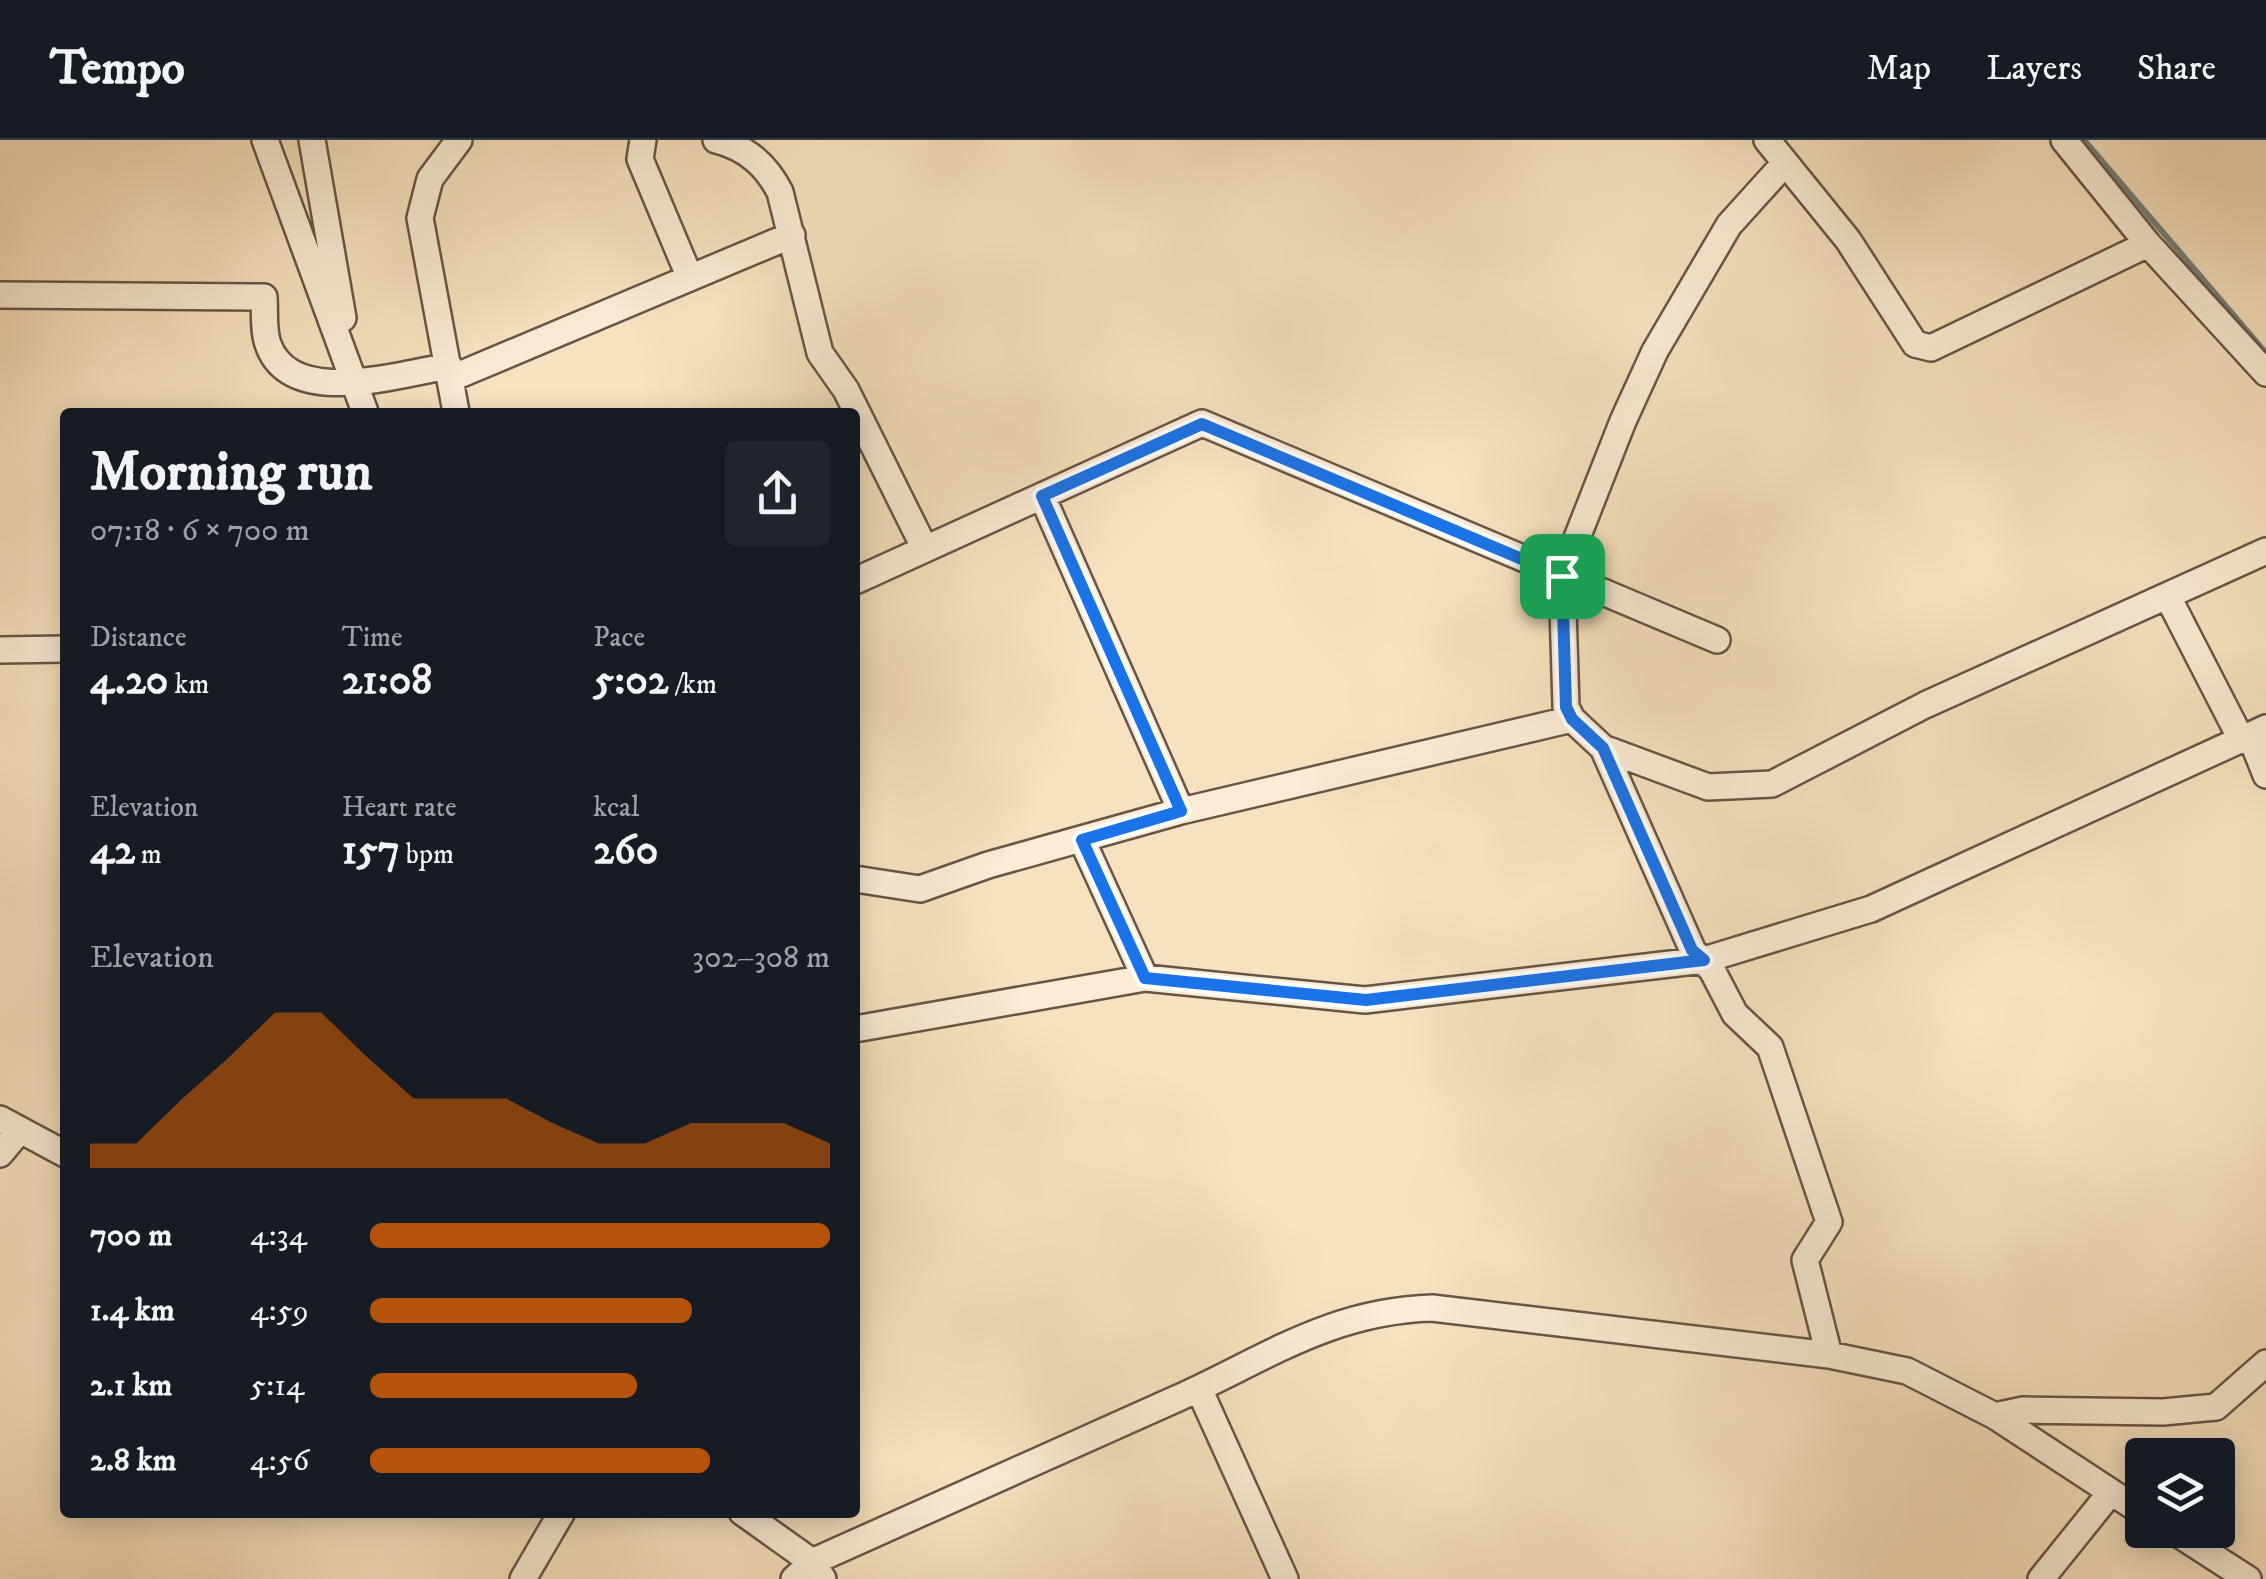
<!DOCTYPE html>
<meta charset="utf-8">
<style>
body{margin:0;font-family:"IM FELL DW Pica",serif;background:#20242c;color:#f1f3f6;height:100vh;display:flex;flex-direction:column;font-size:38px;white-space:nowrap}
*{box-sizing:border-box;margin:0}
p{font-size:32px;color:#9ea1a6}
.icon{flex:none;width:55px;height:55px;fill:none;stroke:currentColor;stroke-width:2;stroke-linecap:round;stroke-linejoin:round}
.map{position:relative;flex:1;overflow:hidden}
.panel{position:absolute;left:60px;top:268px;width:800px;height:1110px;display:flex;flex-direction:column;background:#171b24;border-radius:10px;box-shadow:0 5px 25px #0003}
.panel>*{flex:none}
.fabs{position:absolute;left:2125px;top:1298px;display:grid;gap:20px}
.fabs a{display:grid;place-items:center;width:110px;height:110px;border-radius:10px;background:#171b24;box-shadow:0 5px 25px #0003;font-size:50px}
.pin{position:absolute;display:grid;place-items:center;width:85px;height:85px;color:#fff;margin:-42px;border-radius:20px;box-shadow:0 5px 15px #0006}
.round{display:grid;place-items:center;flex:none;width:105px;height:105px;border-radius:10px;background:#20242c}
.overview{display:flex;align-items:center;justify-content:space-between;height:170px;padding:0 30px}
h1{font-size:55px;font-weight:700;line-height:75px}
.figures{display:grid;grid-template-columns:repeat(3,1fr);gap:15px;height:170px;padding:10px 30px}
.figures div{display:grid;align-content:center}
.figures b{font-size:42px;font-weight:700}
.figures small{font-size:28px;font-weight:400}
.figures p{font-size:28px}
.chart{height:280px;padding:20px 30px}
.chart p{display:flex;justify-content:space-between}
.chart svg{width:100%;height:180px;margin-top:10px;fill:#b45309;opacity:.7}
ul{padding:0 30px;list-style:none;font-size:32px}
li{display:grid;grid-template-columns:160px 120px 1fr;align-items:center;height:75px}
li i{height:25px;border-radius:12px;background:#b45309}
header{display:flex;align-items:center;gap:60px;box-sizing:border-box;height:140px;padding:0 50px;background:#171b24;border-bottom:2px solid #363941}
header strong{font-size:48px}
nav{display:flex;gap:55px;margin-inline-start:auto;font-size:35px}
.map>svg:first-child{display:block}
</style>
<header>
<strong>Tempo</strong>
<nav><a>Map</a><a>Layers</a><a>Share</a></nav>
</header>
<div class="map">
<svg width="2266" height="1439" viewBox="0 0 2266 1439">
<rect width="100%" height="100%" fill="#f7e2bf"/>
<filter id="stains"><feTurbulence type="fractalNoise" baseFrequency=".002" numOctaves="4"/><feColorMatrix values="0 0 0 0 .2 0 0 0 0 .09 0 0 0 0 .02 0 0 0 .5 -.17"/></filter>
<radialGradient id="worn" r=".72"><stop offset=".6" stop-color="#630" stop-opacity="0"/><stop offset="1" stop-color="#630" stop-opacity=".3"/></radialGradient>
<g fill="none" stroke-linecap="round" stroke-linejoin="round">
<path stroke="#75817b" stroke-width="6" d="M2084 0 2266 213"/>
<g stroke="#675648" stroke-width="30">
<path id="minor" d="M265 0 365 272
M312 0 343 178
M643 0 640 19 690 138
M716 0C747 8 766 25 780 52L820 213 846 250 925 409
M1767 0 1848 100 1915 204 1931 208 2148 104
M2064 0 2148 104 2266 233
M1785 23 1729 85 1655 211 1623 281 1562 436 1566 567 1572 579 1603 608 1693 811 1712 830 1735 874 1770 907 1829 1082 1805 1120 1829 1215
M0 155 264 157C265 171 263 191 268 204 290 269 399 234 449 226
M452 238 792 95
M456 272 420 78 430 39 459 0
M1042 356 1181 671
M855 441 1202 283 1717 500
M2168 457 2241 599
M0 510 65 509
M2250 595 2266 635
M1603 608 1708 647 1772 644 1925 565 2266 411
M1082 700 1145 838
M855 739 920 749 988 725 1181 671 1572 579
M855 889 1145 838 1365 860 1704 820 1871 769 2266 588
M0 979 65 1014
M0 1014 20 990
M1199 1249 1285 1439
M1995 1276 2111 1352
M742 1372 812 1422 823 1439
M2172 1390 2248 1439
M523 1439 562 1372
M794 1439 812 1422C933 1368 1054 1314 1176 1259 1265 1219 1330 1171 1432 1168L1829 1215 1907 1231 1995 1276 2023 1270 2163 1272 2216 1267 2266 1223
M2041 1439 2111 1352 2142 1372"/>
</g>
<use href="#minor" stroke="#faecd5" stroke-width="25"/>
</g>
<g fill="none" stroke-linecap="round" stroke-linejoin="round">
<g stroke="#fff" stroke-width="20">
<path id="route" d="M1202 284 1562 436 1566 567 1572 579 1603 608 1692 810 1704 820 1366 860 1145 838 1082 700 1181 671 1042 356Z"/>
</g>
<use href="#route" stroke="#1a73e8" stroke-width="12"/>
</g>
<rect width="100%" height="100%" filter="url(#stains)"/>
<rect width="100%" height="100%" fill="url(#worn)"/>
</svg>
<div class="fabs">
<a><svg class="icon" aria-label="layers" viewBox="0 0 24 24"><path d="M12 4l9 5-9 5-9-5zM3 14l9 5 9-5"/></svg></a>
</div>
<div class="pin" style="left:1562px;top:436px;background:#1e9e55"><svg class="icon" aria-label="arrive" viewBox="0 0 24 24"><path d="M6 21V4h12l-3 4 3 4H6"/></svg></div>
<section class="panel">
<div class="overview"><div><h1>Morning run</h1><p>07:18 · 6 × 700 m</p></div><a class="round"><svg class="icon" aria-label="share" viewBox="0 0 24 24"><path d="M12 15V3M7 8l5-5 5 5M5 13v7h14v-7"/></svg></a></div>
<div class="figures">
<div><p>Distance</p><b>4.20<small> km</small></b></div>
<div><p>Time</p><b>21:08</b></div>
<div><p>Pace</p><b>5:02<small> /km</small></b></div>
</div>
<div class="figures">
<div><p>Elevation</p><b>42<small> m</small></b></div>
<div><p>Heart rate</p><b>157<small> bpm</small></b></div>
<div><p>kcal</p><b>260</b></div>
</div>
<div class="chart"><p><span>Elevation</span>302–308 m</p>
<svg viewBox="0 0 160 44" preserveAspectRatio="none"><path d="M0 44V38L10 38L20 27L30 17L40 6L50 6L60 17L70 27L80 27L90 27L100 33L110 38L120 38L130 33L140 33L150 33L160 38V44z"/></svg>
</div>
<ul>
<li><b>700 m</b>4:34<i style="width:100%"></i></li>
<li><b>1.4 km</b>4:59<i style="width:70%"></i></li>
<li><b>2.1 km</b>5:14<i style="width:58%"></i></li>
<li><b>2.8 km</b>4:56<i style="width:74%"></i></li>
</ul>
</section>
</div>
